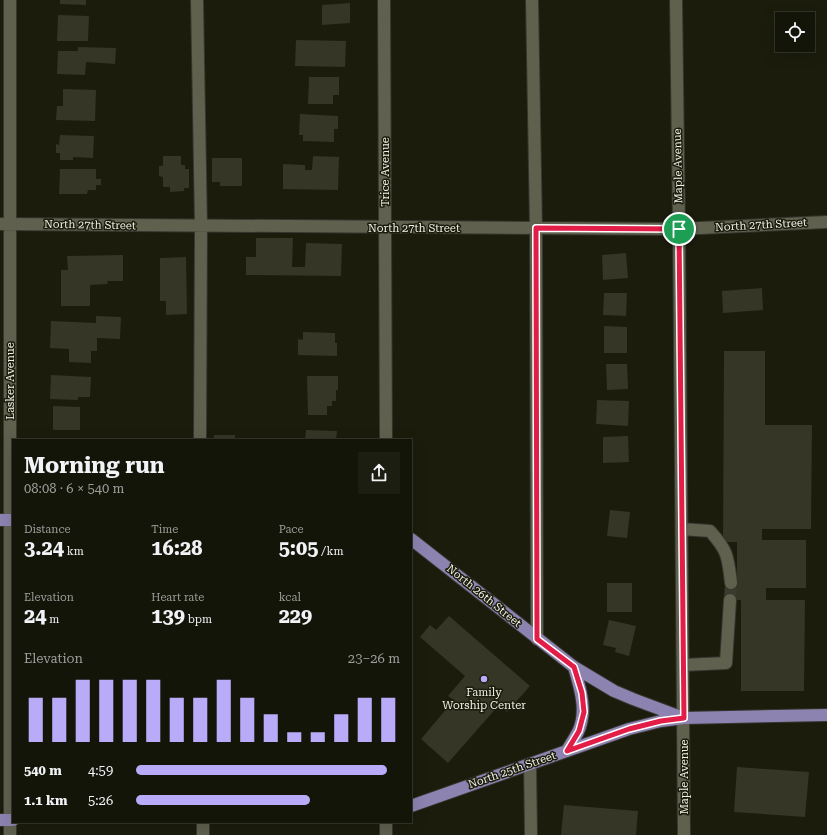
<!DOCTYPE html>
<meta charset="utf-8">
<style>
body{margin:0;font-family:"Roboto Serif",serif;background:#1d1e12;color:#f1f3f6;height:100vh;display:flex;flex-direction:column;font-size:15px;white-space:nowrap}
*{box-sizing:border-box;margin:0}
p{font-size:13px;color:#9d9f9c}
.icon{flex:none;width:22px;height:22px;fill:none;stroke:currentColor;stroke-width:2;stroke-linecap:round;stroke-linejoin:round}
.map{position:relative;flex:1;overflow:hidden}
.details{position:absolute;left:12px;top:439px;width:400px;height:384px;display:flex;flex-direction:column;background:#141509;border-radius:0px;box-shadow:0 4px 16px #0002,0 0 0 1px #33342a}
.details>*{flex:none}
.buttons{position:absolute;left:775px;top:12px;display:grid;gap:8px}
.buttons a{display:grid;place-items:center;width:40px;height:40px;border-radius:0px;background:#141509;box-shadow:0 4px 16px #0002,0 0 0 1px #33342a;font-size:20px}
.pin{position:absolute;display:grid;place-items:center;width:34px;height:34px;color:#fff;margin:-17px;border:2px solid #fff;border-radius:50%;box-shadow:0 1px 4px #0007}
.round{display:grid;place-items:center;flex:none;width:42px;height:42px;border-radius:0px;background:#1d1e12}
.summary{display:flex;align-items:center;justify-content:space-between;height:68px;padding:0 12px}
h1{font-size:22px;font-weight:700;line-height:30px}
.metrics{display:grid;grid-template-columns:repeat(3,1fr);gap:6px;height:68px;padding:4px 12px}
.metrics div{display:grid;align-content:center}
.metrics b{font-size:20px;font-weight:700}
.metrics small{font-size:11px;font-weight:400}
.metrics p{font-size:11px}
.chart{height:112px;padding:8px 12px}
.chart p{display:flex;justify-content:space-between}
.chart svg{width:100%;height:72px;margin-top:4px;stroke:#b9abf7;stroke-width:6}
ul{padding:0 12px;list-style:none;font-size:13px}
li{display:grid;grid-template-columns:64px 48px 1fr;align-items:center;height:30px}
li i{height:10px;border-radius:5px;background:#b9abf7}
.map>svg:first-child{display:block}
</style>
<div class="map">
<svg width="827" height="835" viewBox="0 0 827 835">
<rect width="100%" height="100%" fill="#1b1c0c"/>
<path fill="#353625" d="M60 0H86V5L60 4Z
M350 3V23L322 25V5Z
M58 15 89 16 88 41H57Z
M296 40 346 41 345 67 295 66Z
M78 47 116 48 115 64 86 62 85 75 57 74 58 51H78Z
M309 77H339V95H333V104H308Z
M63 89 96 90 95 121 56 120 57 106H63Z
M300 114 338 116V129H334V142L303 141V135H299Z
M60 135 94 136 93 158 73 157V160H60V153H56V144L59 145Z
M163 156H181V165H185V169H189V188H184V191L170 192V187H163V177L159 176V166H163Z
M313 156 339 157 338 190 283 189V164L305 165V170H312Z
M212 158H242V186H220V182H212Z
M60 169H96V179H101V185H96V190H88L87 194H59Z
M256 238H293L292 267H305L306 243 342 244 341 276 246 275V257H256Z
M626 253 628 278 603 280 602 255Z
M123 255V281H107L108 284 90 285V306H61V270H68L67 256Z
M186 257 187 314 166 315V301H160V258Z
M762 288 763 310 723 313 722 291Z
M604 293H627L626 316 603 315Z
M96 316 121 317 120 339 97 338V351H91V363L69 362V349L50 348 51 321 96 323Z
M604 326 627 327V353H604Z
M303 332 335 333V343H337V356L298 355V339L303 340Z
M724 351H765V425H812L811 529H762V540H806V588H766V600H805L804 691H741V600H725V584H737V542H723Z
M606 364H627L628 389 607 390Z
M51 375 91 377 90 397H78V400L50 399Z
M307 376H338V390H336V401H332V406H327V415H308Z
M597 400 629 401 628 426 596 424Z
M53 406 80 407V430H53Z
M306 430 337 431 336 439 334 438V440H305Z
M214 435H235V440H214Z
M628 436 629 462 603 463V437Z
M610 510 630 512 627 538 607 536Z
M607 583H632V612H607Z
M449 616 530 686 507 712 499 705 448 763 421 739 454 700 448 696 465 676 420 637 430 625 436 630Z
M609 620 636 626 629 656 615 652 616 648 603 645Z
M737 767 809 772 805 817 734 812Z
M564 805 638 811 636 835H561Z"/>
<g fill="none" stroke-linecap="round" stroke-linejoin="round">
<path stroke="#3b3c2d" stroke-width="12" stroke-dasharray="12 6" stroke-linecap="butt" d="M730 600 731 583"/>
<g stroke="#35362e" stroke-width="14">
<path id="minor" d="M10 0V835
M197 0 201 226 200 440
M384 0 386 440
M532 0 536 228 537 639
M676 0 679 229 684 835
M0 224 679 229 827 222
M682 529 710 531C728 551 728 557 731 583
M683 665 726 663 730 600
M530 764 531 835
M203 822V835
M386 822V835"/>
</g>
<g stroke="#35362e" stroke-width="14">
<path id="major" d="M0 520H13
M411 539 574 667 614 691 633 699 681 717
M567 751C570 745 575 738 578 732 588 711 580 688 574 667
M411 806 629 729 661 721 684 718 827 715
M0 820H13"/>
</g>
<use href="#minor" stroke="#5f604e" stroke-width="12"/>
<use href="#major" stroke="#8d83b1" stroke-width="12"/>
</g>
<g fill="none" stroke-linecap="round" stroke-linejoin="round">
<g stroke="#fff" stroke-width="8">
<path id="route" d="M536 228 679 229 684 718 661 721 629 729 567 751 579 731 584 712 582 693 574 667 537 639Z"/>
</g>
<use href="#route" stroke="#e11d48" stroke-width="5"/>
</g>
<circle fill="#b9abf7" stroke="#1b1c0c" stroke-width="1.5" cx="484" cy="679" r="4"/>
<g text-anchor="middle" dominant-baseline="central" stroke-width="3" stroke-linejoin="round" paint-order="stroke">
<g font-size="11" fill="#f0f1e7" stroke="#1b1c0c">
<text transform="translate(678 166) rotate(-91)">Maple Avenue</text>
<text transform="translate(385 172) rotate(-90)">Trice Avenue</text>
<text transform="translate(90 225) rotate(1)">North 27th Street</text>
<text transform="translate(761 225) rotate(-3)">North 27th Street</text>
<text x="414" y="228">North 27th Street</text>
<text transform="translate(10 381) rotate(-90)">Lasker Avenue</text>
<text transform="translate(484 596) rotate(39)">North 26th Street</text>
<text transform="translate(512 770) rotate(-19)">North 25th Street</text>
<text transform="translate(684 777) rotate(-90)">Maple Avenue</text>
</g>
<g font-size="11" fill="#f0f1e7" stroke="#1b1c0c">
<text x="484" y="692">Family<tspan x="484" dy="13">Worship Center</tspan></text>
</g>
</g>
</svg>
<div class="buttons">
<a><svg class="icon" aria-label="locate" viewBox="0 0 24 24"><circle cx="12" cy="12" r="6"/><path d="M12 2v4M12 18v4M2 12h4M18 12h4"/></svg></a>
</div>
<div class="pin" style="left:679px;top:229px;background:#1e9e55"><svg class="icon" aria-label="arrive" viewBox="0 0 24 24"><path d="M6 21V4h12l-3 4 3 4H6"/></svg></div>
<section class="details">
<div class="summary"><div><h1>Morning run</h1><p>08:08 · 6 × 540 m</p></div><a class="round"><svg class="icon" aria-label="share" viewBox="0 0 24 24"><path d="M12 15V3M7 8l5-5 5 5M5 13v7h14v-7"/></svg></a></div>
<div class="metrics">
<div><p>Distance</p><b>3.24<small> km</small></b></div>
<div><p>Time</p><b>16:28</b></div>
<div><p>Pace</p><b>5:05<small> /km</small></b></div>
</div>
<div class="metrics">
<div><p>Elevation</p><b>24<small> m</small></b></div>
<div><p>Heart rate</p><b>139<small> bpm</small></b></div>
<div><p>kcal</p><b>229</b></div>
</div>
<div class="chart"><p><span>Elevation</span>23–26 m</p>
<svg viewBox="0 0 160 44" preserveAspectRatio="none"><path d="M5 44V17M15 44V17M25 44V6M35 44V6M45 44V6M55 44V6M65 44V17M75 44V17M85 44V6M95 44V17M105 44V27M115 44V38M125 44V38M135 44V27M145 44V17M155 44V17"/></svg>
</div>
<ul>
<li><b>540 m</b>4:59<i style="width:95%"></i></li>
<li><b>1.1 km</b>5:26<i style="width:66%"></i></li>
</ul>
</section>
</div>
